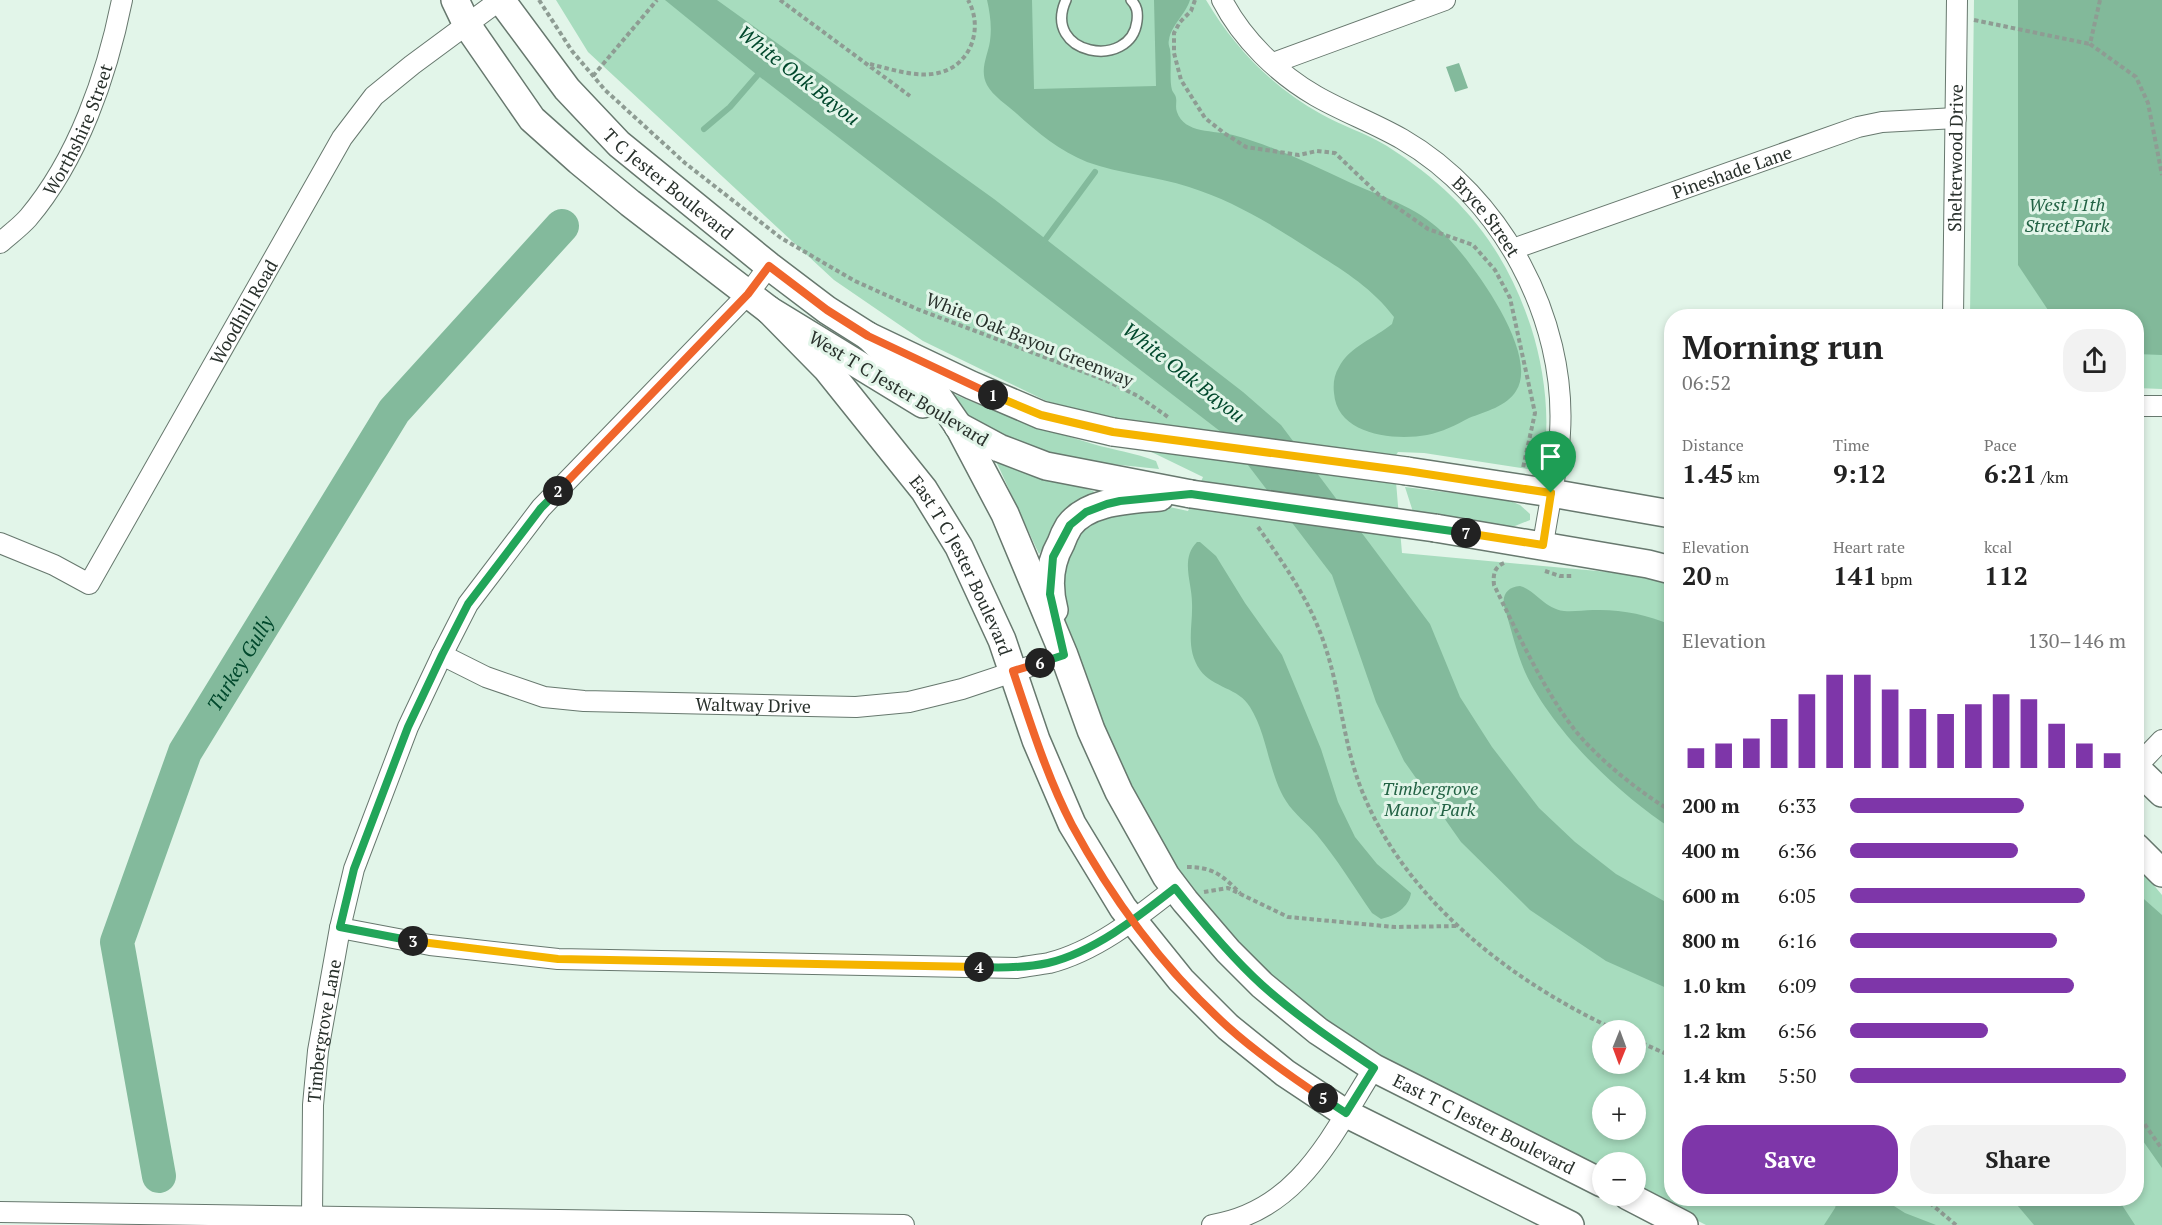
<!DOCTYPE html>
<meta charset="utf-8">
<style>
body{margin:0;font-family:"PT Serif",serif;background:#f2f2f2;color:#222;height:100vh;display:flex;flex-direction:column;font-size:22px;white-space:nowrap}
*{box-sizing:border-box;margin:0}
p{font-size:20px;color:#767676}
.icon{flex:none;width:33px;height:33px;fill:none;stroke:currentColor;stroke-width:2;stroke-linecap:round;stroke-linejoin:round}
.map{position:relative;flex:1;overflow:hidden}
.details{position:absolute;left:1664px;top:309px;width:480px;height:897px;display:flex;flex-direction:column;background:#fff;border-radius:24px;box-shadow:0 3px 9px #0003}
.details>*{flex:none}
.needle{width:39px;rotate:181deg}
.fabs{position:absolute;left:1592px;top:1020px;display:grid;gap:12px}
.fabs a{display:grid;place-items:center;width:54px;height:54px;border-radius:50%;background:#fff;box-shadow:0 3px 9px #0003;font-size:30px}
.pin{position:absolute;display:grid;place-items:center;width:51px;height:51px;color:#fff;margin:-62px -26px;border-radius:50% 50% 50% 0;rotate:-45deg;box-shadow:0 0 6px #0007}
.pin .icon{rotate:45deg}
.km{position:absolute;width:30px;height:30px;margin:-15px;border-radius:50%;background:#222;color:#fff;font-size:16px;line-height:30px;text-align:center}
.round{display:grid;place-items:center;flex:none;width:63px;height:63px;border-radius:24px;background:#f2f2f2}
.head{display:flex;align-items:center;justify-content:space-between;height:102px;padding:0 18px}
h1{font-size:33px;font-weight:700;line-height:45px}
.metrics{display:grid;grid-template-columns:repeat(3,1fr);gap:9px;height:102px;padding:6px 18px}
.metrics div{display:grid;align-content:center}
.metrics b{font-size:26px;font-weight:700}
.metrics small{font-size:16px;font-weight:400}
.metrics p{font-size:16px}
.chart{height:168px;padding:12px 18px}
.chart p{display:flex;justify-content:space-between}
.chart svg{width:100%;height:108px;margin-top:6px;stroke:#7e36a9;stroke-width:6}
.button{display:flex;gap:12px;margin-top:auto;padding:12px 18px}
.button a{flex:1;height:69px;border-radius:24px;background:#7e36a9;color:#fff;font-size:24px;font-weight:700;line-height:69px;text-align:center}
.button a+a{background:#f2f2f2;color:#222}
ul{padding:0 18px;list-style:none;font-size:20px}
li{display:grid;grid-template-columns:96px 72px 1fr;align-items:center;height:45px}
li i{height:15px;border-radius:8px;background:#7e36a9}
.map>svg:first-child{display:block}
</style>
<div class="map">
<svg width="2162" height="1225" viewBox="0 0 2162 1225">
<rect width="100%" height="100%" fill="#e2f5e9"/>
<path fill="#a7dcbe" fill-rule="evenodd" d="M556 0H1206C1234 47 1272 87 1321 114 1342 126 1366 133 1387 146 1459 192 1504 245 1531 327 1545 371 1552 426 1541 471L1424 453 1398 452 1394 458 1402 553 1641 575 1671 582V1198H2136V864L2162 895V1225H1706L1635 1189V1162H1602V1172L1357 1046 1245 955 1174 868 1105 741 1056 599 1060 558 1089 519 1160 505 1188 511 1203 477 923 341 834 280 588 52ZM1602 1030H1635V1064H1602ZM1602 1096H1635V1130H1602Z
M1974 0H2162V389L2136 388V316H1970Z
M953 394C999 413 1045 430 1093 444 1114 450 1135 453 1156 461L1159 469 1091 462 1033 448 974 423Z
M995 459 1093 491 1096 494 1048 540 1039 554Z
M1405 487 1508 500 1520 505 1530 514V520L1510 528 1414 515Z"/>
<path fill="#82b99a" d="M987 0H1032L1034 89 1156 86 1154 0H1190C1186 14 1171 25 1169 40 1168 43 1169 46 1170 49 1172 62 1169 78 1172 90 1173 93 1176 95 1176 98 1177 102 1175 107 1177 112 1184 134 1215 130 1233 135 1274 146 1312 165 1351 183 1389 200 1420 207 1449 239 1474 265 1540 355 1516 391 1507 406 1485 412 1469 418 1456 425 1442 432 1427 435 1394 441 1337 435 1334 393 1333 384 1334 375 1339 367 1349 347 1375 338 1392 324L1394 317C1372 288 1344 271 1314 252 1274 226 1234 201 1189 187 1156 176 1120 174 1087 162 1060 151 1038 133 1016 113 1007 105 993 96 987 85 979 70 988 55 990 41 992 27 990 13 987 0Z
M2018 0H2162V355L2136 354V316H2052L2018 265Z
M1197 542H1200L1216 556 1245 603 1282 655 1321 749 1338 802 1355 837 1377 864 1411 893C1409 907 1395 916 1381 919L1372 913C1354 887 1337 859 1317 835 1307 823 1294 814 1286 801 1268 772 1268 736 1250 707 1239 688 1213 688 1200 670 1185 648 1193 627 1192 603 1192 582 1180 559 1197 542Z
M1520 586C1537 591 1543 608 1564 611 1574 612 1583 610 1593 610 1620 609 1646 614 1671 625V828C1619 795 1551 729 1525 672 1516 651 1511 628 1504 606 1502 594 1508 587 1520 586Z
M2136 892 2162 915V1168L2136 1131Z
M1838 1198 1883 1199 1905 1213 1936 1225H1824L1835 1208Z"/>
<path fill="#83ba9c" d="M665 0H717L994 199 1243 392 1281 425 1430 624 1460 697 1492 747 1539 808 1575 842 1616 874 1671 905V990L1606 961 1530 910 1461 842 1404 761 1376 702 1332 575 1225 435 756 74Z
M1459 63 1468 88 1455 92 1446 67Z
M2012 1199H2118L2135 1225H2034Z"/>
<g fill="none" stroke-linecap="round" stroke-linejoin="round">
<path stroke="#83ba9c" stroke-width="6" d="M704 129 730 107 762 70
M1042 244 1095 172"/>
<path stroke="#83ba9c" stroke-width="34" id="s1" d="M159 1176 117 942 185 752 394 411 562 226"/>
<g stroke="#67786e" stroke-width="12">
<path id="lane" d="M1066 0C1041 55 1131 71 1137 21 1138 12 1137 6 1131 0"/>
</g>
<g stroke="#67786e" stroke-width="22">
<g id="street">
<path id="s2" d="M1222 0C1242 39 1278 74 1316 96 1344 112 1374 123 1402 139 1501 196 1567 318 1560 433 1558 470 1548 508 1543 545"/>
<path d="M1273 63 1445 0"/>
<path id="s3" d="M0 243C9 235 20 227 28 218 78 159 107 75 122 0"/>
<path id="s4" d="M1513 249 1858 127 1882 122 1956 118"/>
<path id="s5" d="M1953 316 1957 0"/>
<path d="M2136 406H2162"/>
<path id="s6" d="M0 543 54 565 89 584 342 138 374 96 412 65 500 0"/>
<path id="s7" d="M442 655 486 677 544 697 584 701 856 707 909 702 962 689 1064 655"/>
<path d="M2136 767 2162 740"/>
<path d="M340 928 430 945 558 959 1017 968C1027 966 1038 965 1049 963 1096 951 1137 918 1175 888"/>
<path d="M0 1212 904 1225"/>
<path id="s8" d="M312 1216 313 1105 318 1051 340 928 354 869 408 727 442 655 468 604 541 508 748 294 769 266"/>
<path d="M1212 1225C1299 1211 1331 1136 1374 1068"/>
</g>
</g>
<g stroke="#67786e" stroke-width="30">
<g id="secondary">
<path d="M455 0 467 25 532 119 579 161 630 203 769 310 923 404"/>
<path id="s9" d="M501 0 567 89 619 144 769 266 827 310 868 336 971 385 1041 415 1113 432"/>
<path id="s10" d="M769 310 827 369 924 490 959 547 1002 640 1036 740 1072 824 1123 908 1181 980 1228 1027 1285 1073 1345 1113 1570 1225"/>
<path id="s11" d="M868 336 912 378 934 391 959 427 1005 514 1064 655 1091 730 1119 792 1166 876 1185 901 1228 951 1262 985 1318 1031 1374 1068 1602 1183"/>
<path d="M958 426 999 448 1046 466 1191 494"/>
<path d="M1407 471 1551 493 1671 514"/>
<path d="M1435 528 1648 564 1671 570"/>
<path d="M1054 610C1048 587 1049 564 1061 543 1063 537 1066 531 1069 526 1088 500 1131 500 1160 497"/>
<path d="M2136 768 2162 793"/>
<path d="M2136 847 2162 873"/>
<path d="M1628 1196 1684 1225"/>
</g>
</g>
<path stroke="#8e9c93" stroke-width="4" stroke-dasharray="4.5 3" stroke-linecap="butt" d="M539 0 572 51 605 90 685 163 781 238 855 281 917 309 1105 380 1138 396 1168 417
M780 0 910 96
M1195 0 1191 11 1180 22 1174 33V53L1181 80 1205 118 1224 133 1246 147 1299 155 1317 151 1335 153 1379 195 1428 229 1473 245 1495 270 1510 298 1535 413 1523 468
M2100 0 2090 44 2136 77 2148 103 2162 175
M1974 20 2090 44
M870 64C890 69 917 78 938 73 971 66 984 28 968 0
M593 76 657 0
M1258 527C1284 564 1311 602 1325 646 1341 693 1343 744 1362 791 1406 901 1512 982 1616 1030
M1504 563C1494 567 1493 575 1494 585 1516 630 1543 689 1574 729 1598 759 1638 791 1671 811
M1545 571 1560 576H1573
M1187 867C1213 867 1222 875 1240 893
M1204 892 1228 888 1288 917 1395 927 1459 926
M1635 1040 1671 1056
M2136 1112 2162 1149
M1924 1198 1956 1225"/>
<use href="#lane" stroke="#fff" stroke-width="9"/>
<use href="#street" stroke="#fff" stroke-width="20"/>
<use href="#secondary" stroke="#fff" stroke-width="27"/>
<g stroke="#67786e" stroke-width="30" stroke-linecap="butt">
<path id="secondary-bridge" d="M1113 432 1407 471
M1191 494 1435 528"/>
</g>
<use href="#secondary-bridge" stroke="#fff" stroke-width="27"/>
</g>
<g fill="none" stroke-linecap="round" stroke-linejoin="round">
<g stroke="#fff" stroke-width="12">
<path id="split-1" d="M993 395 1041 415 1113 432 1407 471 1551 493"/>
</g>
<g stroke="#fff" stroke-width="12">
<path id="split-2" d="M558 491 748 294 769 266 827 310 868 336 993 395"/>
</g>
<g stroke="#fff" stroke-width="12">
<path id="split-3" d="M413 941 340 927 354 869 408 727 442 655 468 604 541 508 558 491"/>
</g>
<g stroke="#fff" stroke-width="12">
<path id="split-4" d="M413 941 558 959 979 967"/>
</g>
<g stroke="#fff" stroke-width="12">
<path id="split-5" d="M979 967C1003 968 1025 968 1048 963 1094 952 1138 917 1175 888 1202 922 1230 956 1262 985 1297 1016 1335 1042 1374 1068L1346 1113 1323 1098"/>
</g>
<g stroke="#fff" stroke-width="12">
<path id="split-6" d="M1040 663 1013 671C1030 722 1047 777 1072 825 1112 899 1165 970 1228 1027 1257 1053 1290 1076 1323 1098"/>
</g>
<g stroke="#fff" stroke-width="12">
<path id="split-7" d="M1040 663 1064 655 1050 594 1053 557 1070 525 1086 512 1107 504 1120 501 1191 494 1466 533"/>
</g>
<g stroke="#fff" stroke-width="12">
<path id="split-8" d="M1466 533 1543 545 1551 493"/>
</g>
<use href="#split-1" stroke="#f5b400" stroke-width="8"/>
<use href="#split-2" stroke="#f0652b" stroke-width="8"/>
<use href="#split-3" stroke="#22a559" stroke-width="8"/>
<use href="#split-4" stroke="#f5b400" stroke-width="8"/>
<use href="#split-5" stroke="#22a559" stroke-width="8"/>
<use href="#split-6" stroke="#f0652b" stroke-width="8"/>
<use href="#split-7" stroke="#22a559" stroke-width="8"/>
<use href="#split-8" stroke="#f5b400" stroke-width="8"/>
</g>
<g text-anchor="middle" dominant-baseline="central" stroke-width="6" stroke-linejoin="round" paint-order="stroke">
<g font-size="18" fill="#28302b" stroke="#e2f5e9">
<text stroke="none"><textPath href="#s3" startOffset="140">Worthshire Street</textPath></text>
<text stroke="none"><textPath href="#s5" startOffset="158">Shelterwood Drive</textPath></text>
<text stroke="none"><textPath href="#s4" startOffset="232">Pineshade Lane</textPath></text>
<text stroke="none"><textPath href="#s9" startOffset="250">T C Jester Boulevard</textPath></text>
<text stroke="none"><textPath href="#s2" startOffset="348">Bryce Street</textPath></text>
<text stroke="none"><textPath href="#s6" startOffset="411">Woodhill Road</textPath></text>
<text transform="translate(1030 339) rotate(22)">White Oak Bayou Greenway</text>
<text transform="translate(899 388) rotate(31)">West T C Jester Boulevard</text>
<text stroke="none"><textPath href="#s10" startOffset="322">East T C Jester Boulevard</textPath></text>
<text stroke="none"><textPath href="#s7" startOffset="320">Waltway Drive</textPath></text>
<text stroke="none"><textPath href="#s8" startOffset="186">Timbergrove Lane</textPath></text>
<text stroke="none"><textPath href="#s11" startOffset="1034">East T C Jester Boulevard</textPath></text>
</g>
<g font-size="18" font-style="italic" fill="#226244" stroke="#e2f5e9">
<text x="2067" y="204">West 11th<tspan x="2067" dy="21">Street Park</tspan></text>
<text x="1430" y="788">Timbergrove<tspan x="1430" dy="21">Manor Park</tspan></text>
</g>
<g font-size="20" font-style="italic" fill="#00482c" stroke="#e2f5e9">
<text transform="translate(799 75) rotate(38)">White Oak Bayou</text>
<text transform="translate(1184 372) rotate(38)">White Oak Bayou</text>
<text stroke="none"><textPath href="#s1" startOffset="544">Turkey Gully</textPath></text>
</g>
</g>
</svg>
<div class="fabs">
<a><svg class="needle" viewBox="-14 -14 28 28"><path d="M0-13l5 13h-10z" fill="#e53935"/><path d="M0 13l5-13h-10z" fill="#767676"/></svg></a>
<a>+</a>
<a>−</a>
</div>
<div class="pin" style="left:1551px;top:493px;background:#1e9e55"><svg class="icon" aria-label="arrive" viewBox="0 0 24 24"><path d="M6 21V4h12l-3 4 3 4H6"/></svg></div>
<b class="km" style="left:993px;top:395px">1</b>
<b class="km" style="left:558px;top:491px">2</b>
<b class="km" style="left:413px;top:941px">3</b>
<b class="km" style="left:979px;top:967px">4</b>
<b class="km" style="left:1323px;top:1098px">5</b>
<b class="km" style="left:1040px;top:663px">6</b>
<b class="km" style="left:1466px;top:533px">7</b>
<section class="details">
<div class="head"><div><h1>Morning run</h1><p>06:52</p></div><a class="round"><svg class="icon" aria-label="share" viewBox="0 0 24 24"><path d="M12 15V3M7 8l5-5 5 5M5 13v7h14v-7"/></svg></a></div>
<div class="metrics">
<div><p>Distance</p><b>1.45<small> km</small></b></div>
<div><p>Time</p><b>9:12</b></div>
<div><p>Pace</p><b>6:21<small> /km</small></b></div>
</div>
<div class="metrics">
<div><p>Elevation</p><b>20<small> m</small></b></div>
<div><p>Heart rate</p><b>141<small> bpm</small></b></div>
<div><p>kcal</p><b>112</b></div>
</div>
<div class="chart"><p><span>Elevation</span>130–146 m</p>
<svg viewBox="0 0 160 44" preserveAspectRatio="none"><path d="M5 44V36M15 44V34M25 44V32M35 44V24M45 44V14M55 44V6M65 44V6M75 44V12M85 44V20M95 44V22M105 44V18M115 44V14M125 44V16M135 44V26M145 44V34M155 44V38"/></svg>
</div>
<ul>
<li><b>200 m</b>6:33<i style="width:63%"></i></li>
<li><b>400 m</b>6:36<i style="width:61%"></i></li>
<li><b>600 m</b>6:05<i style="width:85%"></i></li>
<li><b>800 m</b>6:16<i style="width:75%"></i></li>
<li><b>1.0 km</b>6:09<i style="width:81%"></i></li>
<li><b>1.2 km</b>6:56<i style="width:50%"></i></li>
<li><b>1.4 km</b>5:50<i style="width:100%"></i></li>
</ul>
<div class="button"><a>Save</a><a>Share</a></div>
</section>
</div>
